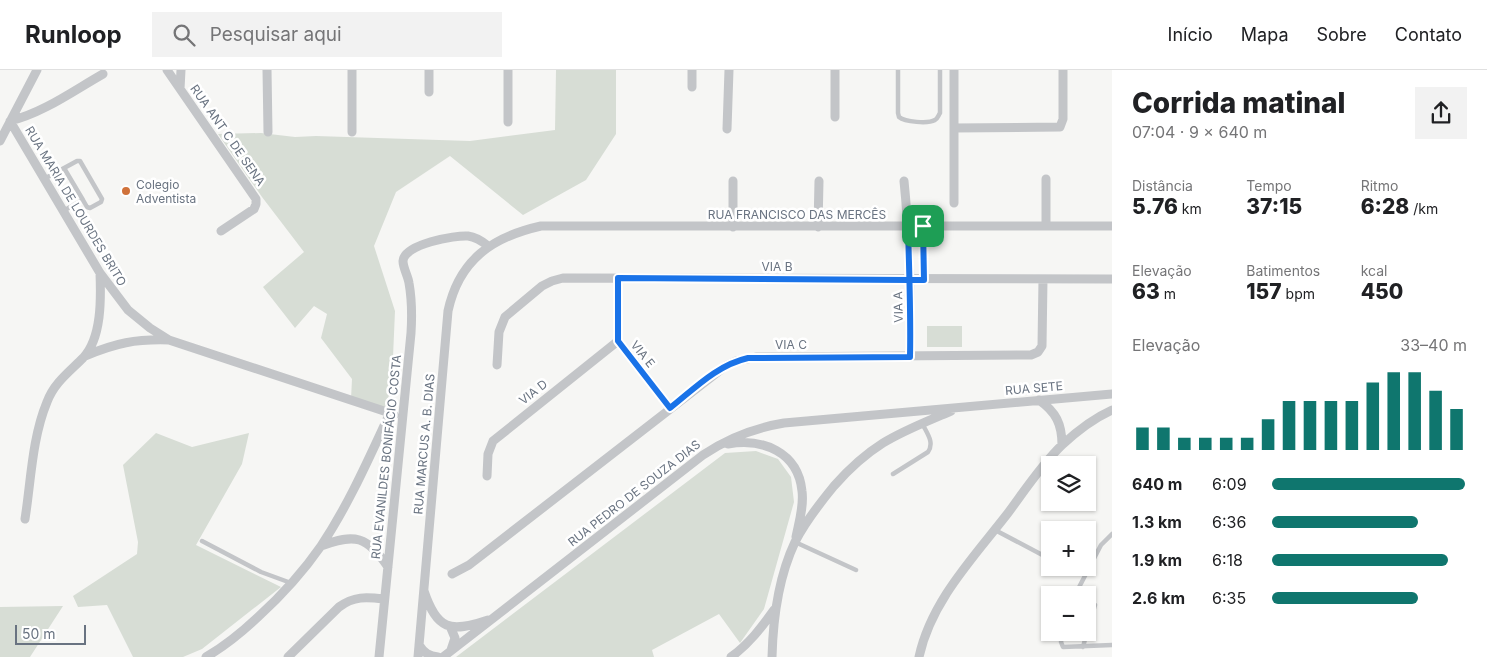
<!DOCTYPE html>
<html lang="pt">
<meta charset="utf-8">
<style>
body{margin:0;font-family:Inter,sans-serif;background:#f2f2f2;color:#202124;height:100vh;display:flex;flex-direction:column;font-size:19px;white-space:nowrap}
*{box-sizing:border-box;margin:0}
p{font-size:16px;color:#757577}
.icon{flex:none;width:28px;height:28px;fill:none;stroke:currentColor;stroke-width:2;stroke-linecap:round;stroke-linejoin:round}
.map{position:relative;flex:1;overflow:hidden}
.drawer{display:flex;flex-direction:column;background:#fff;width:375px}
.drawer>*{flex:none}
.buttons{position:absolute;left:1041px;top:386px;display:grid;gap:10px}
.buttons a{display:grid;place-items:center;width:55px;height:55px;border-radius:0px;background:#fff;box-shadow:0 1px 4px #0004;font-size:25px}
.scale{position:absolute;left:15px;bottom:12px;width:71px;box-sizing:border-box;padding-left:5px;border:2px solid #697381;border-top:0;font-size:14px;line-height:18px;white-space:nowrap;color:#697381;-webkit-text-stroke:4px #fff;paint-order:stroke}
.pin{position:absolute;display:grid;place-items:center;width:42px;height:42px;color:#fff;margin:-21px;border-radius:10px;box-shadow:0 2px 8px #0006}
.round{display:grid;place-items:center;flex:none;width:52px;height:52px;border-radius:0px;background:#f2f2f2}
.overview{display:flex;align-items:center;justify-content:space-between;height:85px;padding:0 20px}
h1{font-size:28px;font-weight:800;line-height:38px}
.metrics{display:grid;grid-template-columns:repeat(3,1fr);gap:8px;height:85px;padding:5px 20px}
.metrics div{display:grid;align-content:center}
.metrics b{font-size:21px;font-weight:800}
.metrics small{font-size:14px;font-weight:400}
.metrics p{font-size:14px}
.chart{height:140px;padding:10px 20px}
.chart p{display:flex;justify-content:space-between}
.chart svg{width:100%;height:90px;margin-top:5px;stroke:#0f766e;stroke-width:6}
ul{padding:0 20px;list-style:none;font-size:16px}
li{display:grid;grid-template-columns:80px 60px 1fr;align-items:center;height:38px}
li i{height:12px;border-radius:6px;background:#0f766e}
header{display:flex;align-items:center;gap:30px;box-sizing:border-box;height:70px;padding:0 25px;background:#fff;border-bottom:1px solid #e0e0e0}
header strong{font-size:24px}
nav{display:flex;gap:28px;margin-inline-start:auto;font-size:18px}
.search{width:350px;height:45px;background:#f2f2f2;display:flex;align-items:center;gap:12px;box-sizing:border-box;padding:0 18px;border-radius:0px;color:#757577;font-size:19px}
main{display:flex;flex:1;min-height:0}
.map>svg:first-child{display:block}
</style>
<header>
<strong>Runloop</strong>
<div class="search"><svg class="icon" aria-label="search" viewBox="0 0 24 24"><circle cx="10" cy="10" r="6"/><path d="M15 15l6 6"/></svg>Pesquisar aqui</div>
<nav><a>Início</a><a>Mapa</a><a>Sobre</a><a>Contato</a></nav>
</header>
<main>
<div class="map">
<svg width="1112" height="587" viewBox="0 0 1112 587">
<rect width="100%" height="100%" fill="#f6f6f4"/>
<path fill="#d7ddd5" d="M556 0H616V64L586 110 523 145 450 86 396 122 374 176 395 241 392 310 385 344 351 329 352 309 321 268 327 244 314 236 295 258 263 217 304 182 262 127 218 64 261 63 295 67 316 66 470 71 555 60Z
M927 256H962V277H927Z
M156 363 192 377 249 363 242 394 196 475 281 517 202 579 183 587H133L107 535 78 537 73 526 137 484 138 472 123 395Z
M756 381 778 389 791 407 794 432 764 539 740 573 719 544 652 580 654 587H456L725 383Z
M63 536 30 587H0V537Z"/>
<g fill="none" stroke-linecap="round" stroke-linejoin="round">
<path stroke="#c3c5c8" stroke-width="4.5" d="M898 0V43L899 47C905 52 928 54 935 50 938 48 938 46 940 43V0
M64 98 83 130
M44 109 77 91H80L102 129 101 132 90 138 87 137 83 130 63 141
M893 404 928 382C935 372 926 362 922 353
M995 460 1050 489
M202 471 261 502 291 513
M795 472 856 500
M1075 525 1101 475 1112 464
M1088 560 1095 535
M1063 562 1061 572 1063 577 1112 575
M1083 577 1087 562"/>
<path stroke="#c3c5c8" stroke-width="9" d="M167 0 256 129V134L254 139 221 161
M267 0 268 62
M352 0V62
M508 0V52
M835 0V47
M954 0V133
M103 4C73 21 43 43 10 51L100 203 128 240 150 258 169 270 390 343
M692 17V0
M180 19 181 0
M429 22V0
M954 58 1060 57 1063 49V0
M727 59 729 0
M0 71 37 0
M904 111C910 170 911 228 910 287
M1046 156V109
M733 157V111
M818 157 819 111
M923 157 924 210
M618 208V271L670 338
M85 286C116 273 135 269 169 270
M497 295 499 262 505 247 542 216 552 211 563 208 1112 209
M1039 330C1056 342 1062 354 1062 375
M728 374C763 368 798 382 802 421 804 436 799 452 796 467
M487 406 488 384 493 371 618 271
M25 449C31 411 32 368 47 332 54 313 69 302 83 288 102 268 101 228 100 203
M321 476C355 463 367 466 388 497
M452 504 469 495 727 295 736 291 757 287 1031 285 1038 282 1042 276 1043 209
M424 521C437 560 450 563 488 550
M450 556 455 568 451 580
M419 575C424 583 429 586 438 587
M206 587C225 576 242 562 258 547 281 526 303 502 321 476 349 434 369 388 390 343L394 345
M288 587 339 537C354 526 366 527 384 529
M379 587 411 263C412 247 412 230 409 213 408 206 403 198 403 191 404 174 455 165 468 166 476 167 482 171 488 176
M418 587 448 241C459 190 492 167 541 156H1112
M443 587 703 385C728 368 754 358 784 353L1112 324
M731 587C749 574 761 558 774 540
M772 587C773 548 778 508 795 472 805 452 820 433 834 416 848 400 864 385 883 373 904 360 928 351 951 341
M919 587C931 531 974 487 1008 443 1025 420 1042 394 1062 375 1077 361 1094 348 1112 340"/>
</g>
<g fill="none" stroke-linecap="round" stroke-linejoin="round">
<g stroke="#fff" stroke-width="10">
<path id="route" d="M923 156H908C909 200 911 243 910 287L748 288C717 295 694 319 670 338L618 271V208L910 210H924L923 156"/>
</g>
<use href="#route" stroke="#1a73e8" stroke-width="6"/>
</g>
<circle fill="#d0723a" stroke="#fff" stroke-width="2" cx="126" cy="121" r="5"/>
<g text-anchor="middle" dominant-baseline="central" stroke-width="5" stroke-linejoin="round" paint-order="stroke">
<g font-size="12" fill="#697381" stroke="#fff">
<text transform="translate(228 65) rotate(55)">RUA ANT C DE SENA</text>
<text transform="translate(76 136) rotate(59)">RUA MARIA DE LOURDES BRITO</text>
<text x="797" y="144">RUA FRANCISCO DAS MERCÊS</text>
<text x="777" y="196">VIA B</text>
<text transform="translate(898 237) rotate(-91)">VIA A</text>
<text x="791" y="274">VIA C</text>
<text transform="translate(643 284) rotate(51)">VIA E</text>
<text transform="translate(1034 318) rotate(-5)">RUA SETE</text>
<text transform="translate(533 322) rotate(-38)">VIA D</text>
<text transform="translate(424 374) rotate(-85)">RUA MARCUS A. B. DIAS</text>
<text transform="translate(386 387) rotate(-84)">RUA EVANILDES BONIFÁCIO COSTA</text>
<text transform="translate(634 423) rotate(-38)">RUA PEDRO DE SOUZA DIAS</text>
</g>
<g font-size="12" fill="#697381" stroke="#fff" text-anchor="start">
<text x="136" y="114">Colegio<tspan x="136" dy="14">Adventista</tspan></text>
</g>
</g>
</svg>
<div class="buttons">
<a><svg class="icon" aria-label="layers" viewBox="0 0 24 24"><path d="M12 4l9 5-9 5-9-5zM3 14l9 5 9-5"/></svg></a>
<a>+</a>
<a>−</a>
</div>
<div class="scale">50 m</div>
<div class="pin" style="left:923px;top:156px;background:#1e9e55"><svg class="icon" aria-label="arrive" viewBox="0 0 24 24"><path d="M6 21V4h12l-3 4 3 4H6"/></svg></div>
</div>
<section class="drawer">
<div class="overview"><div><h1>Corrida matinal</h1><p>07:04 · 9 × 640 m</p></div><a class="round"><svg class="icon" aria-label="share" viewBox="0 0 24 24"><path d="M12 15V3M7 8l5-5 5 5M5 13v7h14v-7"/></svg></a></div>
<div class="metrics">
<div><p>Distância</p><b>5.76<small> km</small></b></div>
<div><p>Tempo</p><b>37:15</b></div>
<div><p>Ritmo</p><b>6:28<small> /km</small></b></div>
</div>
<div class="metrics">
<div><p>Elevação</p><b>63<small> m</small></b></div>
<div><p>Batimentos</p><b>157<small> bpm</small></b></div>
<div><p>kcal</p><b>450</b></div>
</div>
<div class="chart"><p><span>Elevação</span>33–40 m</p>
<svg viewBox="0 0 160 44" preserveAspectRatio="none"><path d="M5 44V33M15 44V33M25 44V38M35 44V38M45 44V38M55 44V38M65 44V29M75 44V20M85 44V20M95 44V20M105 44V20M115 44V11M125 44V6M135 44V6M145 44V15M155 44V24"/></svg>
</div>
<ul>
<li><b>640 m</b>6:09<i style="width:99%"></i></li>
<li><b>1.3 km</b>6:36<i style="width:75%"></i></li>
<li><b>1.9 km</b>6:18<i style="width:90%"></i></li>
<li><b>2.6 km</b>6:35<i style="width:75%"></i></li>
</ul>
</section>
</main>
